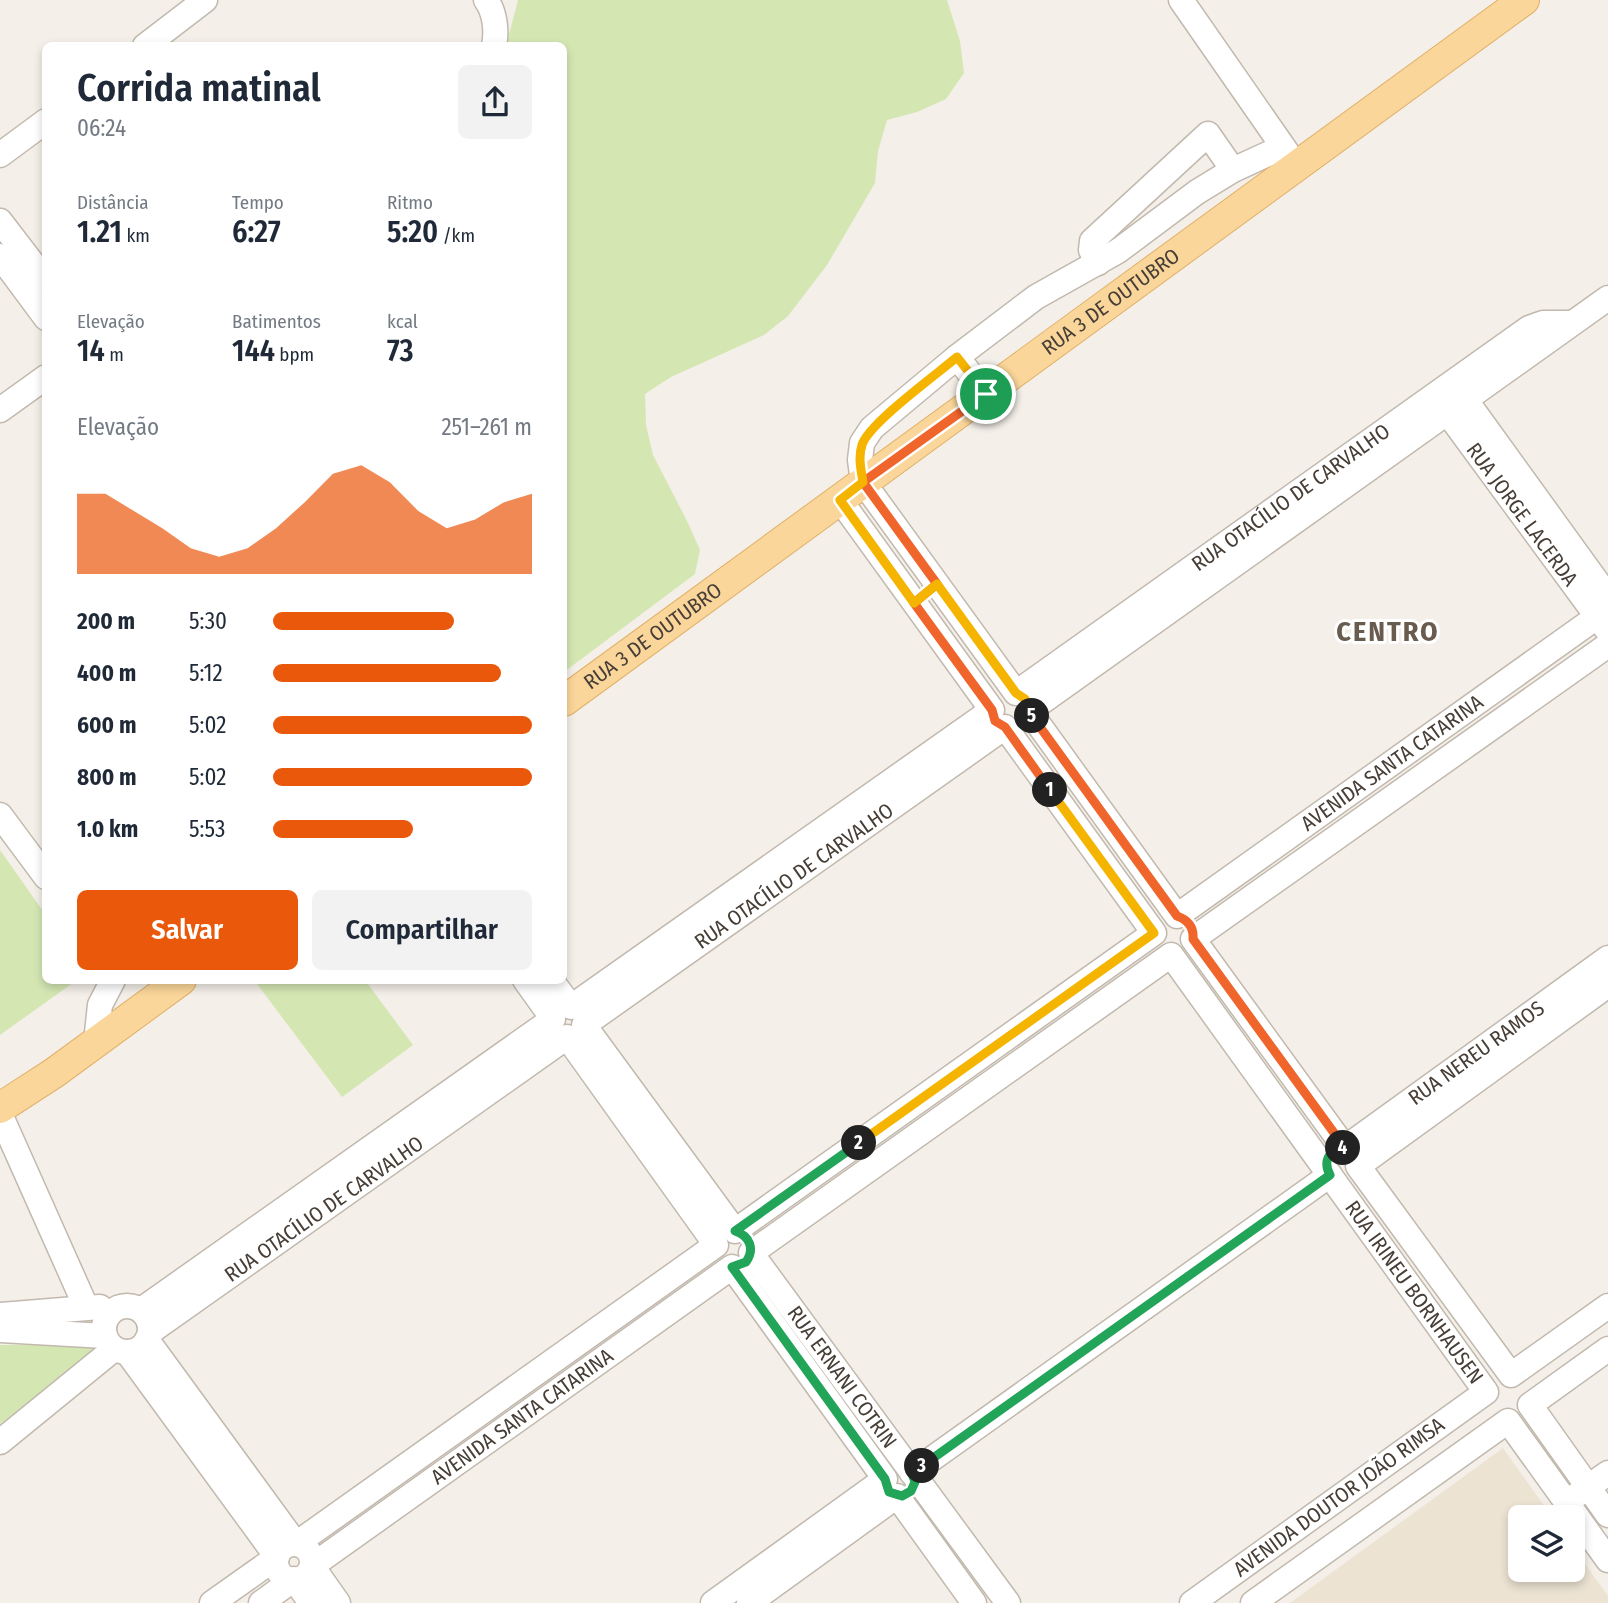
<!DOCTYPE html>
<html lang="pt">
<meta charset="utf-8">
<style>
body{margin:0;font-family:"Fira Sans Condensed",sans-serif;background:#f2f2f3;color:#1f2937;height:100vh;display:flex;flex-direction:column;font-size:26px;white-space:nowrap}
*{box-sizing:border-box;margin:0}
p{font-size:23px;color:#747a83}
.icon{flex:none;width:38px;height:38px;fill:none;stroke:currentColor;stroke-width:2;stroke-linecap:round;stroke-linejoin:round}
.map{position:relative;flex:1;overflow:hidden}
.drawer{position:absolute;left:42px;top:42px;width:525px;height:942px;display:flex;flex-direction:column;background:#fff;border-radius:10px;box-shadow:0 4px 10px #0003}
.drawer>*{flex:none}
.controls{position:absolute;left:1508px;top:1505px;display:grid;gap:14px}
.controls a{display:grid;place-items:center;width:77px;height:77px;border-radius:10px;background:#fff;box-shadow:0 4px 10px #0003;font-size:35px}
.pin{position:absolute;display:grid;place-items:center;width:60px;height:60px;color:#fff;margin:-30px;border:4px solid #fff;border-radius:50%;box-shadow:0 2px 7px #0007}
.km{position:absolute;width:35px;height:35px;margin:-18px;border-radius:50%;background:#222;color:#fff;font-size:19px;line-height:35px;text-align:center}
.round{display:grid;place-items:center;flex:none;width:74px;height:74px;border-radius:10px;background:#f2f2f3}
.headline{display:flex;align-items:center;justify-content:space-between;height:119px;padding:0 35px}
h1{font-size:38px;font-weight:600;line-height:52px}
.figures{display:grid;grid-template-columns:repeat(3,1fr);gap:10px;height:119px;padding:7px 35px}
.figures div{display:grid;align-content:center}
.figures b{font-size:30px;font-weight:600}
.figures small{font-size:19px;font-weight:400}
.figures p{font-size:19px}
.chart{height:196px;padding:14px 35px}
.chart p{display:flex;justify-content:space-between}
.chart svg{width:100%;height:126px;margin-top:7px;fill:#ea580c;opacity:.7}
.cta{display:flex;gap:14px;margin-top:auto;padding:14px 35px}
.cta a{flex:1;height:80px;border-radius:10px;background:#ea580c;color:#fff;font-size:28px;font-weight:600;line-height:80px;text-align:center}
.cta a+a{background:#f2f2f3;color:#1f2937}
ul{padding:0 35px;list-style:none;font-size:23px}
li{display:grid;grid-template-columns:112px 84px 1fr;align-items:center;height:52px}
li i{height:18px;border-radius:9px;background:#ea580c}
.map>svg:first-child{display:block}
</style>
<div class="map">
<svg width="1608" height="1603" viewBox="0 0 1608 1603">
<rect width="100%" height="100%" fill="#f4efe8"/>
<path fill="#ece3d3" d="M1503 1448 1552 1517H1521V1570H1573V1547L1608 1596V1603H1290Z"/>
<path fill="#d4e7b3" d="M518 0H947L960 41 964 73 946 99 917 112 887 120 878 151 875 183 827 265 788 316 764 335 671 377 645 394 646 425 653 455 687 521 700 550 695 574 564 672V46H506Z
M0 850 45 914 46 980H77L0 1035Z
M254 980H365L413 1045 342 1097Z
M0 1345H75L97 1348 85 1364 0 1424Z"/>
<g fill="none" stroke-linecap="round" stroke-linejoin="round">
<g stroke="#c2b9ae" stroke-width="27">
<g id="minor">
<path d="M486 0C495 12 497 31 494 46"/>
<path d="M1181 0 1293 161"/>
<path d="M145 46 205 0"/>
<path id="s1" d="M1283 147 1233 170 1197 192 1118 251 1036 297 957 357 872 428 862 443 860 460 863 482 1016 693 1529 328 1543 323H1571"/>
<path d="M0 155 46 121"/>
<path d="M0 221 46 281"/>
<path d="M0 256 46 318"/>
<path d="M1098 263 1091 250 1092 241 1208 134 1233 170"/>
<path id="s2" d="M1608 298 1029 711 1177 916 1608 609"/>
<path d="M957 357 986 394"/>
<path d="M1457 388 1608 597"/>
<path id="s3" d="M1438 400 1607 630"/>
<path d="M0 410 46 377"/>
<path id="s4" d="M1608 645 1193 939 1345 1148 1608 958"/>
<path d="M1005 727 1154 933 735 1231 584 1025Z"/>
<path d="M0 815 46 877"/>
<path d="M551 980 571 1007 992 710 840 500"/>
<path d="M1608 985 1358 1166 1511 1375 1608 1306"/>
<path d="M96 1042 100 1005 113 980"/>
<path d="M0 1114 86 1307"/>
<circle cx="127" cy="1329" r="23"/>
<path d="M141 1310 553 1019 525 980"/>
<path d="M0 1315 100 1307"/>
<path d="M0 1330 105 1336"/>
<path d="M147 1340 296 1544 716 1245 567 1037 150 1332"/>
<path d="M1608 1349 1530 1405 1608 1515"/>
<path d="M127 1352 277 1557 212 1603"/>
<path d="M0 1442 114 1349"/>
<path d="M912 1473 1330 1175"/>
<path d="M1574 1497 1608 1473"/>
<circle cx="294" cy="1562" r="18"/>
<path d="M261 1603 294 1579 311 1603"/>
<path id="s5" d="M338 1603 312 1566 732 1267 885 1479 713 1603"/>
<path d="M749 1603 897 1496 974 1603"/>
<path id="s6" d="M1008 1603 751 1253 1171 955 1486 1392 1192 1603"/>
<path d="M1253 1603 1508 1421 1608 1560"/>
</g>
</g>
<g stroke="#e0b16a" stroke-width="32">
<g id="major">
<path id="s7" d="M564 701 1524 0"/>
<path d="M0 1108 54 1073 181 980"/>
</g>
</g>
<use href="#minor" stroke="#fff" stroke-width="24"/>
<use href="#major" stroke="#fbd69a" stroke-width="30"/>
</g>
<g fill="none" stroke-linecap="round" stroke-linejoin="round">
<g stroke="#fff" stroke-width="14">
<path id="split-1" d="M986 394 863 482 937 584 914 603 992 710 995 721 1005 727 1050 790"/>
</g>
<g stroke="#fff" stroke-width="14">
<path id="split-2" d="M859 1143 1154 933 1050 790"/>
</g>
<g stroke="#fff" stroke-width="14">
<path id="split-3" d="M859 1143 735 1231C750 1236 755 1249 746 1262L732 1267 885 1479 889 1492 902 1496 911 1491 915 1482 912 1473 922 1466"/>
</g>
<g stroke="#fff" stroke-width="14">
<path id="split-4" d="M922 1466 1330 1175C1323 1162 1328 1150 1343 1148"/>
</g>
<g stroke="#fff" stroke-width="14">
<path id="split-5" d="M1032 716 1177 916C1188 920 1194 927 1193 939L1345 1148H1343"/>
</g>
<g stroke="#fff" stroke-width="14">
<path id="split-6" d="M986 394 957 357C937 374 868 424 862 445 858 457 861 470 863 482L840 500 914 603 937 584 1016 693 1025 699 1032 716"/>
</g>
<use href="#split-1" stroke="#f0652b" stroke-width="9"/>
<use href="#split-2" stroke="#f5b400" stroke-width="9"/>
<use href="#split-3" stroke="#22a559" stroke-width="9"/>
<use href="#split-4" stroke="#22a559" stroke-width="9"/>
<use href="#split-5" stroke="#f0652b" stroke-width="9"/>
<use href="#split-6" stroke="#f5b400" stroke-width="9"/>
</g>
<g text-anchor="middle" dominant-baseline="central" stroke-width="6" stroke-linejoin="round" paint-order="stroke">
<g font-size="21" fill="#473f37" stroke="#fff">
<text stroke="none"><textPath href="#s7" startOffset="677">RUA 3 DE OUTUBRO</textPath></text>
<text stroke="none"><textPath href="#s1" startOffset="1155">RUA OTACÍLIO DE CARVALHO</textPath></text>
<text stroke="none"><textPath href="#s3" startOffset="142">RUA JORGE LACERDA</textPath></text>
<text stroke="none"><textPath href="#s7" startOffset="110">RUA 3 DE OUTUBRO</textPath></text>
<text stroke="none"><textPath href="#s2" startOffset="1228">AVENIDA SANTA CATARINA</textPath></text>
<text transform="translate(794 876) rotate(-35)">RUA OTACÍLIO DE CARVALHO</text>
<text stroke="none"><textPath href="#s4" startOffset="929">RUA NEREU RAMOS</textPath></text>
<text transform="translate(324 1209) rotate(-35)">RUA OTACÍLIO DE CARVALHO</text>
<text stroke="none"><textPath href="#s6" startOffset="1365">RUA IRINEU BORNHAUSEN</textPath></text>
<text transform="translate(842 1377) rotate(54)">RUA ERNANI COTRIN</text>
<text stroke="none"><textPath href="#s5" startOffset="303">AVENIDA SANTA CATARINA</textPath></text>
<text transform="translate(1339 1497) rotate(-36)">AVENIDA DOUTOR JOÃO RIMSA</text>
</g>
<g font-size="28" font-weight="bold" letter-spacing="2" fill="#695c4f" stroke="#fff">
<text x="1388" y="631">CENTRO</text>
</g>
</g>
</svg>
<div class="controls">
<a><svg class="icon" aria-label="layers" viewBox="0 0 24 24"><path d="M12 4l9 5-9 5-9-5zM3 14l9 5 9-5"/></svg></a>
</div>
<div class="pin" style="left:986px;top:394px;background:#1e9e55"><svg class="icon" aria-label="arrive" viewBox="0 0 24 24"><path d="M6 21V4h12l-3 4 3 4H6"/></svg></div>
<b class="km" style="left:1050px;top:790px">1</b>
<b class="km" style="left:859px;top:1143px">2</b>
<b class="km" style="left:922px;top:1466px">3</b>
<b class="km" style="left:1343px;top:1148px">4</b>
<b class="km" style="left:1032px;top:716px">5</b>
<section class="drawer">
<div class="headline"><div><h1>Corrida matinal</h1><p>06:24</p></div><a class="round"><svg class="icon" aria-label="share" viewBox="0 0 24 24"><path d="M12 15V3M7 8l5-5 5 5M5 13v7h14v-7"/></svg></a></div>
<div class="figures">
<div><p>Distância</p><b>1.21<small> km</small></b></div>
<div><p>Tempo</p><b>6:27</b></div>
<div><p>Ritmo</p><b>5:20<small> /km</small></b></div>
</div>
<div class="figures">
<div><p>Elevação</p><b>14<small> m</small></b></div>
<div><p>Batimentos</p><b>144<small> bpm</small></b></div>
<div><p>kcal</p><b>73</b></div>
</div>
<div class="chart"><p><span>Elevação</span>251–261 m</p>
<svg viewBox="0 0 160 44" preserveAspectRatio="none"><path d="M0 44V16L10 16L20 22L30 28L40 35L50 38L60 35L70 28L80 19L90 9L100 6L110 12L120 22L130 28L140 25L150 19L160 16V44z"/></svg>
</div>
<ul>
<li><b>200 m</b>5:30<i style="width:70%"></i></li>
<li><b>400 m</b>5:12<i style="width:88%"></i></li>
<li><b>600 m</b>5:02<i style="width:100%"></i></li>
<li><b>800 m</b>5:02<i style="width:100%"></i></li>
<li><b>1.0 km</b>5:53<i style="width:54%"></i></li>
</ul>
<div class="cta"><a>Salvar</a><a>Compartilhar</a></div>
</section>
</div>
